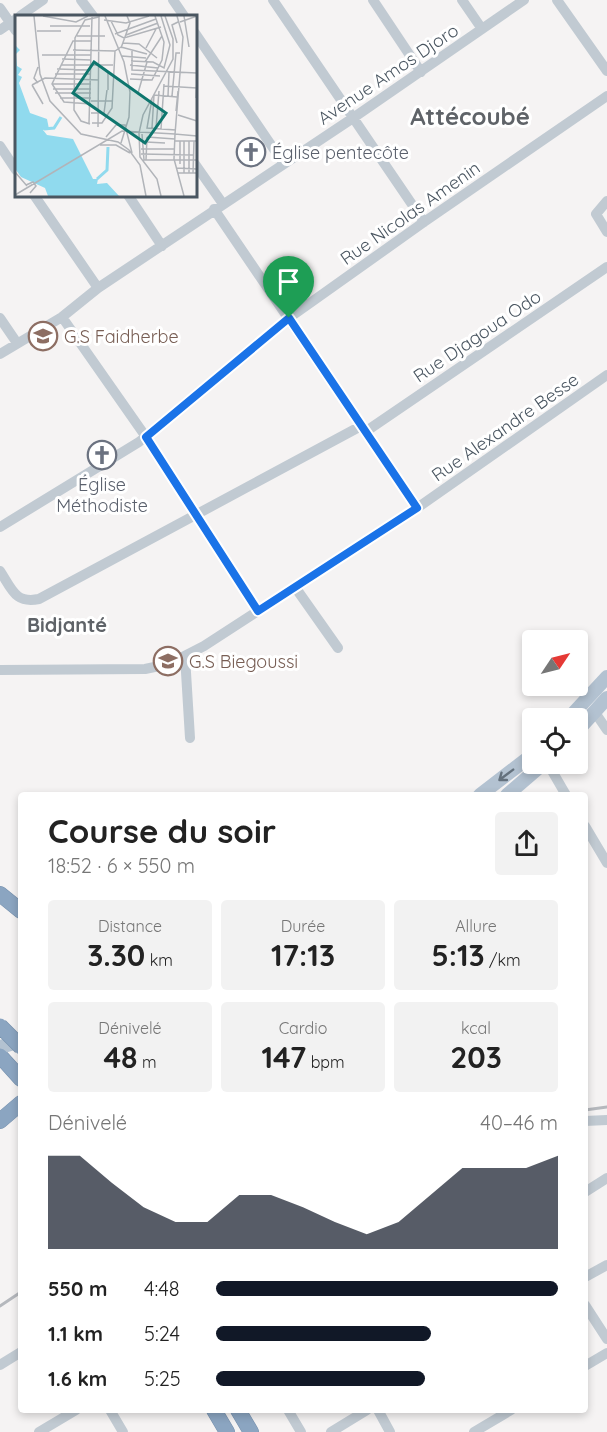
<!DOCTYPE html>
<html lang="fr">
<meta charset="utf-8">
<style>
body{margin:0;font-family:Quicksand,sans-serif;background:#f2f2f2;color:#222;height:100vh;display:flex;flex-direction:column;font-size:22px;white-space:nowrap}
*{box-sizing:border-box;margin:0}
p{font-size:20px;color:#767676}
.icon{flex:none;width:33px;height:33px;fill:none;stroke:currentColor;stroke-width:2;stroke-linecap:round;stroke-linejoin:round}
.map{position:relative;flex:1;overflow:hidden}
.side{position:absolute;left:18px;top:792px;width:570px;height:621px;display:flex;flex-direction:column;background:#fff;border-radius:6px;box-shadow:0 3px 9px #0003}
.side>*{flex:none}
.needle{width:39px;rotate:55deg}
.fabs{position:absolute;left:522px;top:630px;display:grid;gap:12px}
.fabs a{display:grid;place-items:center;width:66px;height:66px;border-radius:6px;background:#fff;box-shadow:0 3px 9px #0003;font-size:30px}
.pin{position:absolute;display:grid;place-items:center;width:51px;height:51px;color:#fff;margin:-62px -26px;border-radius:50% 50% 50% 0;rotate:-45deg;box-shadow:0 0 6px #0007}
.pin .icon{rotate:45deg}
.round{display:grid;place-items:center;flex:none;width:63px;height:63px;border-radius:6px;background:#f2f2f2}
.overview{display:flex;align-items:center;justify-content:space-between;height:102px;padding:0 30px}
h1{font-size:33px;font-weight:700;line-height:45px}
.figures{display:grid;grid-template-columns:repeat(3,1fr);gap:9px;height:102px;padding:6px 30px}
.figures div{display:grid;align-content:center;border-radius:6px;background:#f2f2f2;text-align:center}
.figures b{font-size:30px;font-weight:700}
.figures small{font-size:16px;font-weight:400}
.figures p{font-size:16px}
.chart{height:168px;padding:12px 30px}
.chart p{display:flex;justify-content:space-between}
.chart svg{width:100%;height:108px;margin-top:6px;fill:#111827;opacity:.7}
ul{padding:0 30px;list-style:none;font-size:20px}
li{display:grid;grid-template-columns:96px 72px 1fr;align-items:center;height:45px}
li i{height:15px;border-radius:8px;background:#111827}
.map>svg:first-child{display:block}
</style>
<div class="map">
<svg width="607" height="1432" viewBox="0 0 607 1432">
<rect width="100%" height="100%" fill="#f5f3f3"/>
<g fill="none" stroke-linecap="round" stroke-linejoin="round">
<g stroke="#7690ad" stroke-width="16">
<path id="highway" d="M0 894 21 911
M0 1056 21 1079
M0 1121 21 1103
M214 1410 227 1432
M238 1410 251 1432"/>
</g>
<path stroke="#c1cad2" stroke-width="10" d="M81 0 93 16
M173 0 184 16
M273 0 424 222
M373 0 421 72
M462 0 482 29
M557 0 607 71
M0 8 16 31
M20 16 43 0
M0 30 16 19
M195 33 284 164
M0 146 16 170
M195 164 223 204
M34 195 98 288
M128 195 162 246
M607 201 596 214 607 232
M214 209 417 508
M62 317 146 437 258 611
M0 318 17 343
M0 354 62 317 98 288 353 118 524 0
M365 432 607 267
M0 527 139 442 289 318 424 222 607 96
M0 571C12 589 15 604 39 599L361 426
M295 587 338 648
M185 656 190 738
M0 670 145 669 169 664 204 646 417 508 607 375
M594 711 607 730
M548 764 566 795
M585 826 607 863
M585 1121 607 1120
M585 1192 607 1178
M585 1277 607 1265
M585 1305 607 1339
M0 1365 21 1352
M585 1366 607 1353
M110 1410 123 1432
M288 1410 301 1432
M378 1410 390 1432
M39 1432 76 1410
M331 1432 367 1410
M474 1432 511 1410"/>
<path stroke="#b3c2d1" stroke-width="14" d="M569 718 607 677
M578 730 607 698
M480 795 532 755
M507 795 543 764
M0 1047 21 1041"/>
<use href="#highway" stroke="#8ba5c1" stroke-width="15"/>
<path stroke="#b5b8bd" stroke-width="3" d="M585 1110 607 1107
M0 1306 21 1292"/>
<g stroke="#7690ad" stroke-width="16" stroke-linecap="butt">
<path id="highway-bridge" d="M0 1026 21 1047"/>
</g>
<use href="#highway-bridge" stroke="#8ba5c1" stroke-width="15"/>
</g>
<defs><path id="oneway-shaft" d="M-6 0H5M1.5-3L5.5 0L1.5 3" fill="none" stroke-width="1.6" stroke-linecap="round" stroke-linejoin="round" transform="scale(1.5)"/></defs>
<use stroke="#64717d" href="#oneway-shaft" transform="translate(506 775) rotate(143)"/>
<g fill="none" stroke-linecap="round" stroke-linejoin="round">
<g stroke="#fff" stroke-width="12">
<path id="route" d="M289 318 417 508 258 611 146 437Z"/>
</g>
<use href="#route" stroke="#1a73e8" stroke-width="8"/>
</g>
<defs>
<g id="church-ring" transform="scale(1.5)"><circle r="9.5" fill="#fff" stroke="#6b7280" stroke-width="1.5"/><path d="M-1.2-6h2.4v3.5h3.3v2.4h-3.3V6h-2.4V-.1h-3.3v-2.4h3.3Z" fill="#6b7280"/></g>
<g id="school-ring" transform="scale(1.5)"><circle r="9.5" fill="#fff" stroke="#8d6e63" stroke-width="1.5"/><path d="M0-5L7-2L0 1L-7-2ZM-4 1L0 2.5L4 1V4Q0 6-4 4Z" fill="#8d6e63"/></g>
</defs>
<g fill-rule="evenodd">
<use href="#church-ring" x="251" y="152"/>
<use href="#school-ring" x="43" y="336"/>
<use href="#church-ring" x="102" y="455"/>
<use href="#school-ring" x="168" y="661"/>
</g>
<g text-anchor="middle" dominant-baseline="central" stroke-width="6" stroke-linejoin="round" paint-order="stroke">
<g font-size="18" fill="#4a5661" stroke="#fff">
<text transform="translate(388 74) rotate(-34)">Avenue Amos Djoro</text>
<text transform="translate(410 213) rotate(-35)">Rue Nicolas Amenin</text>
<text transform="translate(477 336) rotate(-34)">Rue Djagoua Odo</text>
<text transform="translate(505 427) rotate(-35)">Rue Alexandre Besse</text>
</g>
<g font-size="18" fill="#5b616d" stroke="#fff" text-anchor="start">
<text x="272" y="152">Église pentecôte</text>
<text x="102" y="484" text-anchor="middle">Église<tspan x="102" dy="21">Méthodiste</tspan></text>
</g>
<g font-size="18" fill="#785e54" stroke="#fff" text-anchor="start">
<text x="64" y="336">G.S Faidherbe</text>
<text x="189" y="661">G.S Biegoussi</text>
</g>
<g font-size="20" font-weight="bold" fill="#5f6368" stroke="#fff">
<text x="67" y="624">Bidjanté</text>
</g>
<g font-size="24" font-weight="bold" fill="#5f6368" stroke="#fff">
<text x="470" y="116">Attécoubé</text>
</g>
</g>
<g transform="translate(15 15)">
<rect width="182" height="182" fill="#f5f3f3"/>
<path d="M0 30 5 35 1 39 2 51 7 54 3 60 7 62 4 68 15 98 32 104 34 114 28 115 32 120 58 124 78 164H83L82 169 92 168 104 181H33L30 173 6 162 1 155Z" fill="#90daee"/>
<path fill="none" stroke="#90daee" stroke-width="3" d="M29 114 39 113 46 102M82 164 92 155 93 132"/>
<path fill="none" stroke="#b1b4b9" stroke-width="1.5" d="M19 1 25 59 35 86 66 119 103 127 114 135 125 150 131 181M28 1 61 7 73 1M90 1 109 47 115 77 114 102 106 128M169 1 174 32M89 5 111 8 134 1M96 6 103 20 109 23 146 12M165 7 182 1M35 11H75M22 16H46M100 19 141 4M111 20 143 8M62 21H90M76 26H58L37 69 49 87 76 89M108 28 124 29 142 43M162 28 157 10 163 7M106 32 132 39M106 33 115 8 112 1M131 33 141 14M58 35 100 36 106 32M117 36V55L182 58M27 40H76M107 41 131 43M47 44 76 45M116 46 138 47 149 53 155 30 146 1M130 47 147 21M46 50H98M115 50 143 53M42 54 76 55M40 59H76M116 59 145 61M115 64 137 65 147 45 149 27 140 1M23 68 19 63 23 52M37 69H76M17 70 30 63 84 65M17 70 28 89M149 71 182 73M38 74H76M93 75V56M40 78H76M123 78 132 47M153 81 154 57M157 81 161 38H165M45 83H76M181 83 182 64M137 84 132 113 161 115M76 86H98M161 96 163 76M76 98H89L92 75M163 100 182 106M74 108 77 2M77 108H87L97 93 100 36M75 109 66 106 59 95 60 23 70 5 84 2 83 112M137 113 139 80 162 82M141 113 144 76M146 114 149 69M127 119 129 145H182M160 119 168 22 162 1M91 122 101 110H110L117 138M132 122 160 124M160 126H182M131 127 150 128M85 130H101L115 138M126 134H159M126 139 178 140M131 145 132 122M165 149V126M161 153 182 154M0 157 12 171M163 158H182M169 158V126M174 158V126M178 158 179 126M11 170 18 167 21 171 15 178M0 180 107 116 160 119M146 181 142 164 125 142 124 118 128 100 158 44V24L150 1M169 181 159 144 160 119 182 121"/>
<path fill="#0f766e" fill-opacity="0.15" stroke="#0f766e" stroke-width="3" d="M79 47 151 98 130 128 58 78Z"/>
<rect width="182" height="182" fill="none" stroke="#4a5661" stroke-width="3"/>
</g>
</svg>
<div class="fabs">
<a><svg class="needle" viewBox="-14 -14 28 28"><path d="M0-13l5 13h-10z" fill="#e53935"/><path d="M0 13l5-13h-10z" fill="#767676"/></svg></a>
<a><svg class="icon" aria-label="locate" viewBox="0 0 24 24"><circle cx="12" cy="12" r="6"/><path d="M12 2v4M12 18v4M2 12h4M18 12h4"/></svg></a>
</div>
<div class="pin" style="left:289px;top:318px;background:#1e9e55"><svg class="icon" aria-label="arrive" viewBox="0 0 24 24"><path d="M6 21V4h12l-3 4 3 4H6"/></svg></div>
<section class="side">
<div class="overview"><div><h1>Course du soir</h1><p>18:52 · 6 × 550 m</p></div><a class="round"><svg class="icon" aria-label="share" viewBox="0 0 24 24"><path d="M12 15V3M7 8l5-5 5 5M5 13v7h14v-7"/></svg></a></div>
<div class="figures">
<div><p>Distance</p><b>3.30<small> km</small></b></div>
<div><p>Durée</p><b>17:13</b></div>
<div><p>Allure</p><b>5:13<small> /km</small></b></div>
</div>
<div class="figures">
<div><p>Dénivelé</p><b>48<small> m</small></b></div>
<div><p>Cardio</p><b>147<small> bpm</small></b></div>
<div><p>kcal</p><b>203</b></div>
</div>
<div class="chart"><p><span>Dénivelé</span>40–46 m</p>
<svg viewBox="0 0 160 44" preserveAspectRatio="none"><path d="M0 44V6L10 6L20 17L30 27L40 33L50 33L60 22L70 22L80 27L90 33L100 38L110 33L120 22L130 11L140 11L150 11L160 6V44z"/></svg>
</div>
<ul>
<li><b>550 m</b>4:48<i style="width:100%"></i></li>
<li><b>1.1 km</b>5:24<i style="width:63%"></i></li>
<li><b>1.6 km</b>5:25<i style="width:61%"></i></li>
</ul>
</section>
</div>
